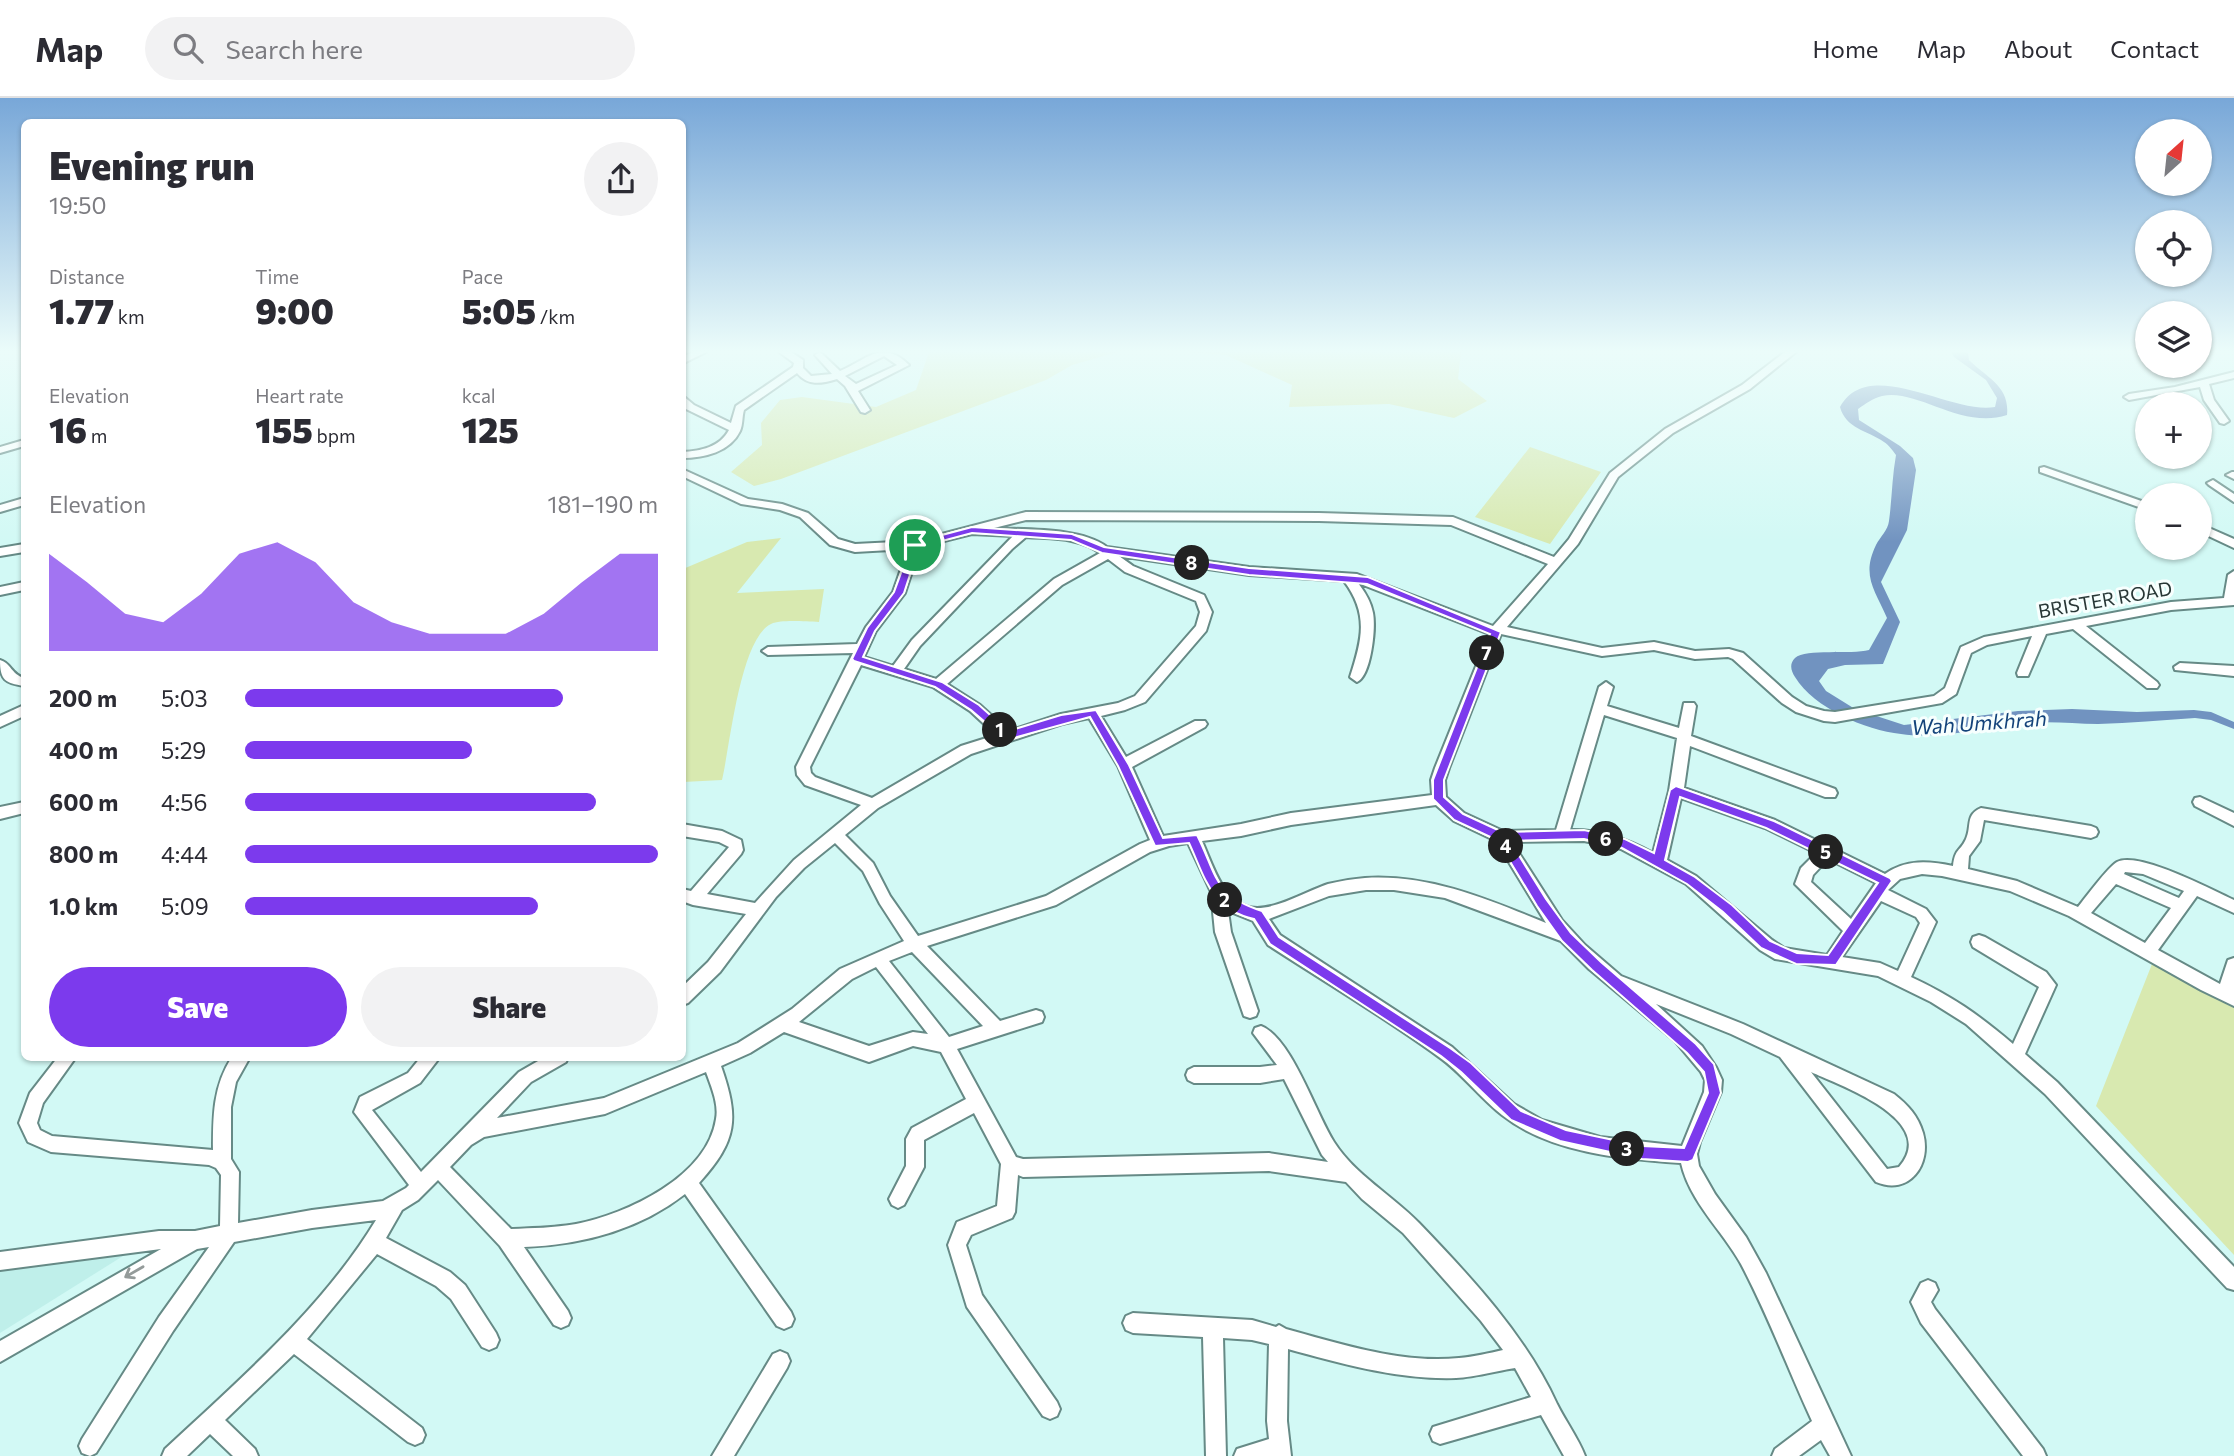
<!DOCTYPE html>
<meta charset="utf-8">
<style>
body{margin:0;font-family:Commissioner,sans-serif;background:#f2f2f3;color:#2b2b33;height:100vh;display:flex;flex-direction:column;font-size:26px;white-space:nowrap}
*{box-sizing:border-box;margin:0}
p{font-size:23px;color:#7c7c81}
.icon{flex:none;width:38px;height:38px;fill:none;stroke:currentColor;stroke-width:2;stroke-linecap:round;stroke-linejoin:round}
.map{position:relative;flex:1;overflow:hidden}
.drawer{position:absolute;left:21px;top:21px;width:665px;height:942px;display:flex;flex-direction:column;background:#fff;border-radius:10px;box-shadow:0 2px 5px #0004}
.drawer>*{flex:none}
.needle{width:46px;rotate:27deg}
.buttons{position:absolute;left:2135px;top:21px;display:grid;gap:14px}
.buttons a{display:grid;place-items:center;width:77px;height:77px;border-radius:50%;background:#fff;box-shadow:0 2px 5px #0004;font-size:35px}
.pin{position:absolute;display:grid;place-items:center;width:60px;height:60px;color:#fff;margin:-30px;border:4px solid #fff;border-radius:50%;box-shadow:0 2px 7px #0007}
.km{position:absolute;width:35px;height:35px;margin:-18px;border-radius:50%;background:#222;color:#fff;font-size:19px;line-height:35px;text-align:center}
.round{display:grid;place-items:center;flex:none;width:74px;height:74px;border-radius:37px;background:#f2f2f3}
.head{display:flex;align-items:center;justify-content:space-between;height:119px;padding:0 28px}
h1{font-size:38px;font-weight:800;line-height:52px}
.metrics{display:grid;grid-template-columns:repeat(3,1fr);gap:10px;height:119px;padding:7px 28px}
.metrics div{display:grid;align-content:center}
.metrics b{font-size:35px;font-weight:800}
.metrics small{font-size:19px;font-weight:400}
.metrics p{font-size:19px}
.chart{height:196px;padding:14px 28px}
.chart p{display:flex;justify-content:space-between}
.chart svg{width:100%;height:126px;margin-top:7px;fill:#7c3aed;opacity:.7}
.primary-button{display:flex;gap:14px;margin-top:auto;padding:14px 28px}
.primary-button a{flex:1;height:80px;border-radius:42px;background:#7c3aed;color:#fff;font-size:28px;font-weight:800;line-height:80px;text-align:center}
.primary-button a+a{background:#f2f2f3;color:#2b2b33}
ul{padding:0 28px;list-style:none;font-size:23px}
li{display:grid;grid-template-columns:112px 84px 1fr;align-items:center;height:52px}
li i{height:18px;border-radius:9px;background:#7c3aed}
header{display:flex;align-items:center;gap:42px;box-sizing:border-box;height:98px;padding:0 35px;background:#fff;border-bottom:2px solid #e1e1e2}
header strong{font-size:33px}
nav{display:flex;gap:38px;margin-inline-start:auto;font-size:24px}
.search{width:490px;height:63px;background:#f2f2f3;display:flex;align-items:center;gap:18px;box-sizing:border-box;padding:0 24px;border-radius:38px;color:#7c7c81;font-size:26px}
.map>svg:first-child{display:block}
</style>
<header>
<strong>Map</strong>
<div class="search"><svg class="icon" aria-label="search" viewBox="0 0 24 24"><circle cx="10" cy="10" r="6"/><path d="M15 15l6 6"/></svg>Search here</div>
<nav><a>Home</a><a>Map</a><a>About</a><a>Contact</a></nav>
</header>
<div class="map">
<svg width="2234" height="1358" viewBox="0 0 2234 1358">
<rect width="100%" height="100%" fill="#d2f9f5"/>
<path fill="#bfefea" d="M131 1153 0 1235V1169Z"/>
<path fill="#d8e9b0" d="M929 254H1118L1072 267 1046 282 781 381 754 388 731 374 762 347 761 325 780 302 802 299 876 309 916 292Z
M1187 254H1461L1458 281 1487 303 1454 320 1389 306 1289 309 1292 287 1226 257Z
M1530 349 1601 374 1550 446 1475 419Z
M781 440 737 495 824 491 819 524C806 524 783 521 771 526 740 541 730 648 722 682L683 684V471L747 444Z
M2152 866 2234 910V1157L2096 1008Z"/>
<path fill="#7193c0" d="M1951 254H1968L1969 262C1987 280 2010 288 2007 317 1961 332 1917 290 1882 298 1873 300 1865 306 1858 311L1859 322 1900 348 1913 360 1916 372 1907 432 1881 484 1900 524 1883 566 1845 567 1828 571 1819 583 1826 593 1855 611 1904 627 2018 613 2072 611 2137 614 2194 612 2211 614 2234 624V631L2211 622 2195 620C2162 622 2130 625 2098 626 2075 626 2052 623 2029 625 1987 628 1943 642 1901 636 1865 632 1814 610 1795 579 1791 573 1789 566 1795 560 1806 550 1851 557 1869 552L1887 520C1875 492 1861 478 1876 447 1880 439 1888 432 1889 423 1892 401 1892 379 1896 357 1893 353 1889 347 1884 344 1867 332 1846 331 1840 309 1869 257 1951 317 1995 309L1997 300 1986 282 1954 259Z"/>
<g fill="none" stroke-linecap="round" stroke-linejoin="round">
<g stroke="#668a86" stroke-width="4">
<path id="minor" d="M693 254H706L682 266V259Z
M779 254H791L803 262V270L811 278 832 276 815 257 820 254 840 273C868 261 882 241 909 267L858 293 870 312 865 315 861 314 845 288 837 281C821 286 808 288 797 275L744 312C742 318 743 327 740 333 730 354 704 360 682 360V354C701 353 720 349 729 332L686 311 682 307V297L694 307 731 325 736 308 793 269 794 265ZM884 258 897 267 856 286 845 278Z
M1785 254H1796L1750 291 1673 335 1618 379 1578 446 1507 529 1602 550 1654 544 1695 553 1729 551 1743 555 1792 599 1806 608 1824 613 1835 614 1934 598 1945 590 1961 549 1984 539 2171 504 2224 500 2228 477 2234 473V507L2171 512 2086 528 2157 584 2159 587 2157 590H2147L2073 531 2046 536 2028 578H2018L2017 575 2032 538 1987 547 1971 555 1956 596 1942 605 1835 624 1824 623 1796 614 1782 605 1733 561 1728 559 1695 561 1654 552 1602 558 1501 536 1449 670 1445 682 1446 699 1464 715 1503 733 1556 732 1599 589 1606 584 1613 589 1607 608 1679 630 1684 605H1694L1696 608 1691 638 1835 691 1837 695 1835 699H1825L1690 648 1684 690 1775 722 1885 776C1906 761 1929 763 1953 768 1955 750 1960 754 1966 741 1972 728 1965 717 1981 710L2091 728 2096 730 2098 734 2096 738 2091 740 1984 722 1980 743 1969 758 1968 771 2017 783 2078 809C2086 799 2108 769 2117 764 2139 753 2212 792 2234 802V815L2197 798 2158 852 2220 886 2228 862 2234 860V908L2201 892 2069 818 2010 793 1942 778 1922 776 1900 781 1888 792 1926 811 1936 824 1911 879C1952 898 1979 917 2013 946L2039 889 1973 849 1971 844 1973 839 1979 837 1985 839 2046 874 2056 887 2025 956 2057 984 2234 1169V1192L2227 1190 2045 996 1966 926 1931 904 1878 878 1775 861 1760 852 1686 786 1621 751 1584 743 1512 744 1562 822 1585 847 1621 878 1743 926 1894 996C1908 1007 1918 1018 1923 1035 1932 1067 1909 1098 1876 1084L1780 959 1731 936 1656 906 1702 948 1716 969 1722 982 1721 994 1700 1044 1697 1056 1699 1068 1715 1096 1746 1139 1766 1175 1851 1358H1830L1821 1342 1799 1358H1772L1775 1351 1812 1323C1788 1271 1768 1217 1741 1166 1722 1132 1690 1104 1681 1065 1622 1061 1550 1055 1502 1017 1479 999 1462 975 1439 959 1384 919 1325 884 1268 847L1253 823 1228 813 1231 834 1258 913 1256 918 1250 920 1244 918 1215 834 1211 794 1188 745 1169 748 1150 754 1056 807 927 848 1000 923 1036 912 1042 914 1044 919 1042 924 957 951 1016 1059 1023 1061 1269 1055 1328 1064 1322 1057 1284 981 1260 985H1194L1188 982 1186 977 1188 972 1194 969H1260L1277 967 1253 935 1255 930 1261 928C1291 939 1316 1016 1334 1044 1355 1077 1392 1097 1419 1125 1471 1179 1526 1238 1557 1306 1566 1324 1578 1340 1585 1358H1564L1541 1317 1440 1346 1433 1343 1430 1336 1433 1329 1531 1299 1515 1270C1496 1273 1475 1279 1456 1280 1399 1282 1343 1266 1288 1251L1287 1323 1291 1358H1234L1237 1351 1269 1341 1267 1323 1269 1246 1252 1242 1223 1240 1226 1358H1206L1203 1239 1133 1235 1126 1232 1123 1225 1126 1218 1133 1215 1252 1222 1276 1229 1279 1227 1286 1231C1341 1246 1402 1266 1459 1260 1474 1259 1489 1255 1503 1252L1481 1223 1403 1135 1362 1101 1346 1084 1269 1073 1023 1079 1018 1077 1015 1114 1012 1120 971 1137 966 1147 982 1197 1057 1304 1060 1311 1057 1318 1050 1321 1043 1318 967 1209 948 1147 957 1124 997 1108 1001 1066 974 1015 924 1042V1069L904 1107 898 1110 892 1107 889 1101 906 1068V1041L912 1030 966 1001 941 954 913 948 869 964 784 934 750 955 721 968C739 1020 738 1042 699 1085L791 1214 794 1221 791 1228 784 1231 777 1228 685 1096C639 1132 581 1147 524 1149L568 1213 571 1220 568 1227 561 1230 554 1227 500 1148 438 1082 418 1102 402 1112 386 1140 450 1174 465 1187 496 1235 499 1242 496 1249 489 1252 482 1249 451 1201 436 1188 377 1156 307 1241 422 1330 425 1337 422 1344 415 1347 408 1344 294 1256 225 1322 255 1351 258 1358H233L210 1336 187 1358H162L165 1351C239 1282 323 1210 376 1122L312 1130 234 1144 173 1233 96 1355 90 1358 82 1355 79 1348 82 1341 159 1219 209 1149 197 1151 0 1264V1243L161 1151 0 1172V1154L159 1133H195L220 1128 221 1077 216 1070 209 1067 51 1054 28 1044 19 1025 30 995 58 959H76L43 1005 37 1025 40 1032 52 1038 213 1052C213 1018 213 988 232 959H250L236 984 231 1009V1061L239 1074 238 1125 312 1112 383 1103 406 1090 409 1087 354 1014 360 999 408 975 421 959H440L420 985 372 1012 421 1074 519 974 545 959H568L566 964 531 984 497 1020 604 1000 738 945 792 911 840 871 904 843 880 806 863 773 835 745 804 770 776 799 720 874 688 905 682 907V889L708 864 746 816 693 807 682 803V791L691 793 729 749 719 744 682 738V726L722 733 741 742 743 752 741 756 707 796 755 805 794 762 861 707 805 687 797 677 796 669 853 555 768 557 762 553 768 549 857 546 866 529 893 494 908 451 855 454 830 447 800 419 780 412 741 406 682 378V371L748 401 782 406 808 415 838 441 855 446 915 443 1026 414 1319 415 1453 419 1554 459 1569 441 1610 375 1665 331 1742 287ZM1026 422 1319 423 1451 427 1548 466 1493 528 1357 476 1249 469 1107 449C1080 429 1027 432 994 430ZM972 436 1013 438 912 542 893 568 864 559 876 533 905 495 920 449ZM1026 439C1051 441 1079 439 1100 455L1054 481 936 581 904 571 920 548 1012 451ZM1119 458 1249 477 1344 483C1369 516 1362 542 1350 579L1357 584C1371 578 1376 530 1373 515 1371 504 1365 494 1358 485L1489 536 1435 670 1431 682 1432 697 1291 715 1241 726 1163 738 1132 669 1205 629 1207 626 1205 623H1195L1126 659 1101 618 1125 612 1145 604 1206 533 1212 514 1204 497 1133 468ZM1108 461 1125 474 1196 503 1200 514 1196 528 1135 598 1118 605 1061 616 1009 633 980 607 947 586 1062 487ZM861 567 933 589 970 613 996 637 961 648 872 700 815 679 811 675 810 669ZM1604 617 1677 640 1669 693 1653 755C1628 741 1600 731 1570 732ZM1089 620 1118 668 1150 742 1140 746 1046 798 918 838 890 798 873 765 845 737 878 710 971 656 1062 626ZM1681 700 1765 730 1816 755 1801 770 1795 786 1843 833 1827 857 1784 850 1772 842 1696 778 1667 762ZM1436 707 1454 723 1496 743 1546 825C1487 801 1429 776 1365 780 1352 781 1340 783 1328 786 1306 793 1268 817 1246 808 1221 799 1212 765 1202 743L1241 738 1291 727ZM1828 761 1876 785 1851 821 1811 784 1813 777ZM2125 774 2143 776 2184 793 2179 800 2124 776ZM2116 786 2171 810 2145 845 2091 815ZM1366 792H1394L1445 800 1561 843 1589 871 1675 943 1701 974 1705 982 1704 994 1682 1048 1600 1039 1542 1022 1514 1006 1452 949 1280 837 1269 821 1329 798ZM1881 803 1916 819 1920 825 1898 873 1880 865 1842 859ZM912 854 983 928 949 939 889 863ZM876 869 928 936 913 934 869 948 799 924 852 881ZM706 974C711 988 719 1006 716 1021 707 1079 627 1116 576 1126 554 1130 532 1130 511 1131L450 1069 471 1047 484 1039 605 1016ZM1811 974C1841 988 1940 1022 1899 1069L1887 1071Z
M2234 274V280L2209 286 2214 302 2229 323 2224 326 2220 325 2204 302 2200 289 2129 302 2124 299 2129 296 2175 289Z
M24 342V348L0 355V349Z
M2044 369 2147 405V412L2040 374V370Z
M2232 374H2234V381L2226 377Z
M2213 382 2234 396V404L2209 387 2207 385Z
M24 400V407L0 414V407Z
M2200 426 2234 441V450L2200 434Z
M24 446V454L0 458V450Z
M24 484V492L0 497V489Z
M0 562C11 565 11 576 24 580V588C5 585 0 582 0 562Z
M2180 565 2234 568V578L2175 572 2174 569Z
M24 607V618L0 629V618Z
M2200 699 2234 715V728L2195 708 2193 704 2195 700Z
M24 704V715L0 721V709Z
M1928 1182 1935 1185 1938 1192 1931 1204 1935 1211 2043 1351 2046 1358H2023L1921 1225 1911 1204 1921 1185Z
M780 1253 787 1256 790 1263 787 1270 734 1358H712L773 1256Z"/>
</g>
<use href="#minor" fill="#fff" fill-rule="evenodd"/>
</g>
<defs><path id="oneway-shaft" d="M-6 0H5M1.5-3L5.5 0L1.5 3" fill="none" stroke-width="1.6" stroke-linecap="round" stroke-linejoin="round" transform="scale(1.75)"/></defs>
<use stroke="#949b9a" href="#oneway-shaft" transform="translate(134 1174) rotate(150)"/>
<linearGradient id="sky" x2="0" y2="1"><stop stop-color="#78a7d8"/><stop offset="0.57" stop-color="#ebfcfa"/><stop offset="1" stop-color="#ebfcfa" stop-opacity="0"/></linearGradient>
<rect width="2234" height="444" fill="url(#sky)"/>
<path fill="#7c3aed" stroke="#fff" stroke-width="2" fill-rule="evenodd" d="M972 429 1072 436 1104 449 1249 470 1368 479 1501 534 1444 682V699L1463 716 1502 734 1584 732 1625 741 1654 755 1670 692 1676 688 1774 723 1890 780 1892 783 1836 867 1796 866 1761 850 1723 814 1687 786 1622 750 1584 741 1510 743 1546 801 1571 835 1601 864 1696 946 1714 966 1721 995 1693 1062 1688 1064 1642 1061 1560 1043 1511 1022 1461 974 1441 958 1270 846 1254 821C1211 811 1206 782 1189 745L1155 748 1118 668 1090 619 1006 642 971 612 935 589 854 563 852 561 867 530 894 494 912 445ZM972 435 1071 442 1102 455 1249 477 1367 486 1490 536 1433 682V701L1454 722 1497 742 1537 808 1562 843 1592 872 1687 955 1704 974 1708 995 1684 1050 1642 1048 1566 1032 1521 1013 1471 965 1450 950 1279 839 1262 813C1213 797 1218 779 1197 737L1163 740 1129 667 1096 612 1061 617 1008 633 979 607 942 584 863 559 875 533 904 495 919 449ZM1680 699 1766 730 1878 785 1828 857 1797 855 1770 843 1732 807 1695 779 1665 762Z"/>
<g text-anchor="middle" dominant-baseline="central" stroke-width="6" stroke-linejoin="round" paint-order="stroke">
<g font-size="19" fill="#283736" stroke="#f7fffe">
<text transform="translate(2105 501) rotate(-10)">BRISTER ROAD</text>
</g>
<g font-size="21" font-style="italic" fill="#13437a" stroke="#f7fffe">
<text transform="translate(1979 624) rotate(-4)">Wah Umkhrah</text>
</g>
</g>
</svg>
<div class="buttons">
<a><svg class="needle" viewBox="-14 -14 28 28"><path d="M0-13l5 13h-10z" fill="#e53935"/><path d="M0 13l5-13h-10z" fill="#7c7c81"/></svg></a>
<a><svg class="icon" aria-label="locate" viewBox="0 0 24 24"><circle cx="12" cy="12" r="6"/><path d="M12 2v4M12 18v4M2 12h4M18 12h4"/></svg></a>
<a><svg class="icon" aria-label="layers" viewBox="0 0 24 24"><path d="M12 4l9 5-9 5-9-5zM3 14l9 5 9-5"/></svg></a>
<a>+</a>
<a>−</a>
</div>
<div class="pin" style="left:915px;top:447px;background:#1e9e55"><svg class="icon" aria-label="arrive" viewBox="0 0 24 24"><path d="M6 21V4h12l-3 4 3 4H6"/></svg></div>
<b class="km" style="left:1000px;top:632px">1</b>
<b class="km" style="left:1225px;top:802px">2</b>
<b class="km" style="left:1627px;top:1051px">3</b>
<b class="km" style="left:1506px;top:748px">4</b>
<b class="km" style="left:1826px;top:754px">5</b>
<b class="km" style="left:1606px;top:741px">6</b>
<b class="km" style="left:1487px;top:555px">7</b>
<b class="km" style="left:1192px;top:465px">8</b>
<section class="drawer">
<div class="head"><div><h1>Evening run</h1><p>19:50</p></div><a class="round"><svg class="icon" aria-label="share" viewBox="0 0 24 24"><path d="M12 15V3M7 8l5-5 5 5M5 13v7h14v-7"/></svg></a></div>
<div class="metrics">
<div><p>Distance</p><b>1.77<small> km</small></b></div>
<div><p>Time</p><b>9:00</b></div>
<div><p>Pace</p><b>5:05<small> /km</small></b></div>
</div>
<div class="metrics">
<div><p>Elevation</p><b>16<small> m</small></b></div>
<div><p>Heart rate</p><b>155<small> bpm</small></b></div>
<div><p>kcal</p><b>125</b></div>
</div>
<div class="chart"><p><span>Elevation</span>181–190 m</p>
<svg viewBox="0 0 160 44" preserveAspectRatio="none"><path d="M0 44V10L10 20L20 31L30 34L40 24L50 10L60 6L70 13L80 27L90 34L100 38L110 38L120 38L130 31L140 20L150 10L160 10V44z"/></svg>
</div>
<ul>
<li><b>200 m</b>5:03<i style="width:77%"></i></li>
<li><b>400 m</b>5:29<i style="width:55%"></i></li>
<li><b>600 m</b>4:56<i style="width:85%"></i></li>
<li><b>800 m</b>4:44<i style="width:100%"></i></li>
<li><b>1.0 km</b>5:09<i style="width:71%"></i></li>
</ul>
<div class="primary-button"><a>Save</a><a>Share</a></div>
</section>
</div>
